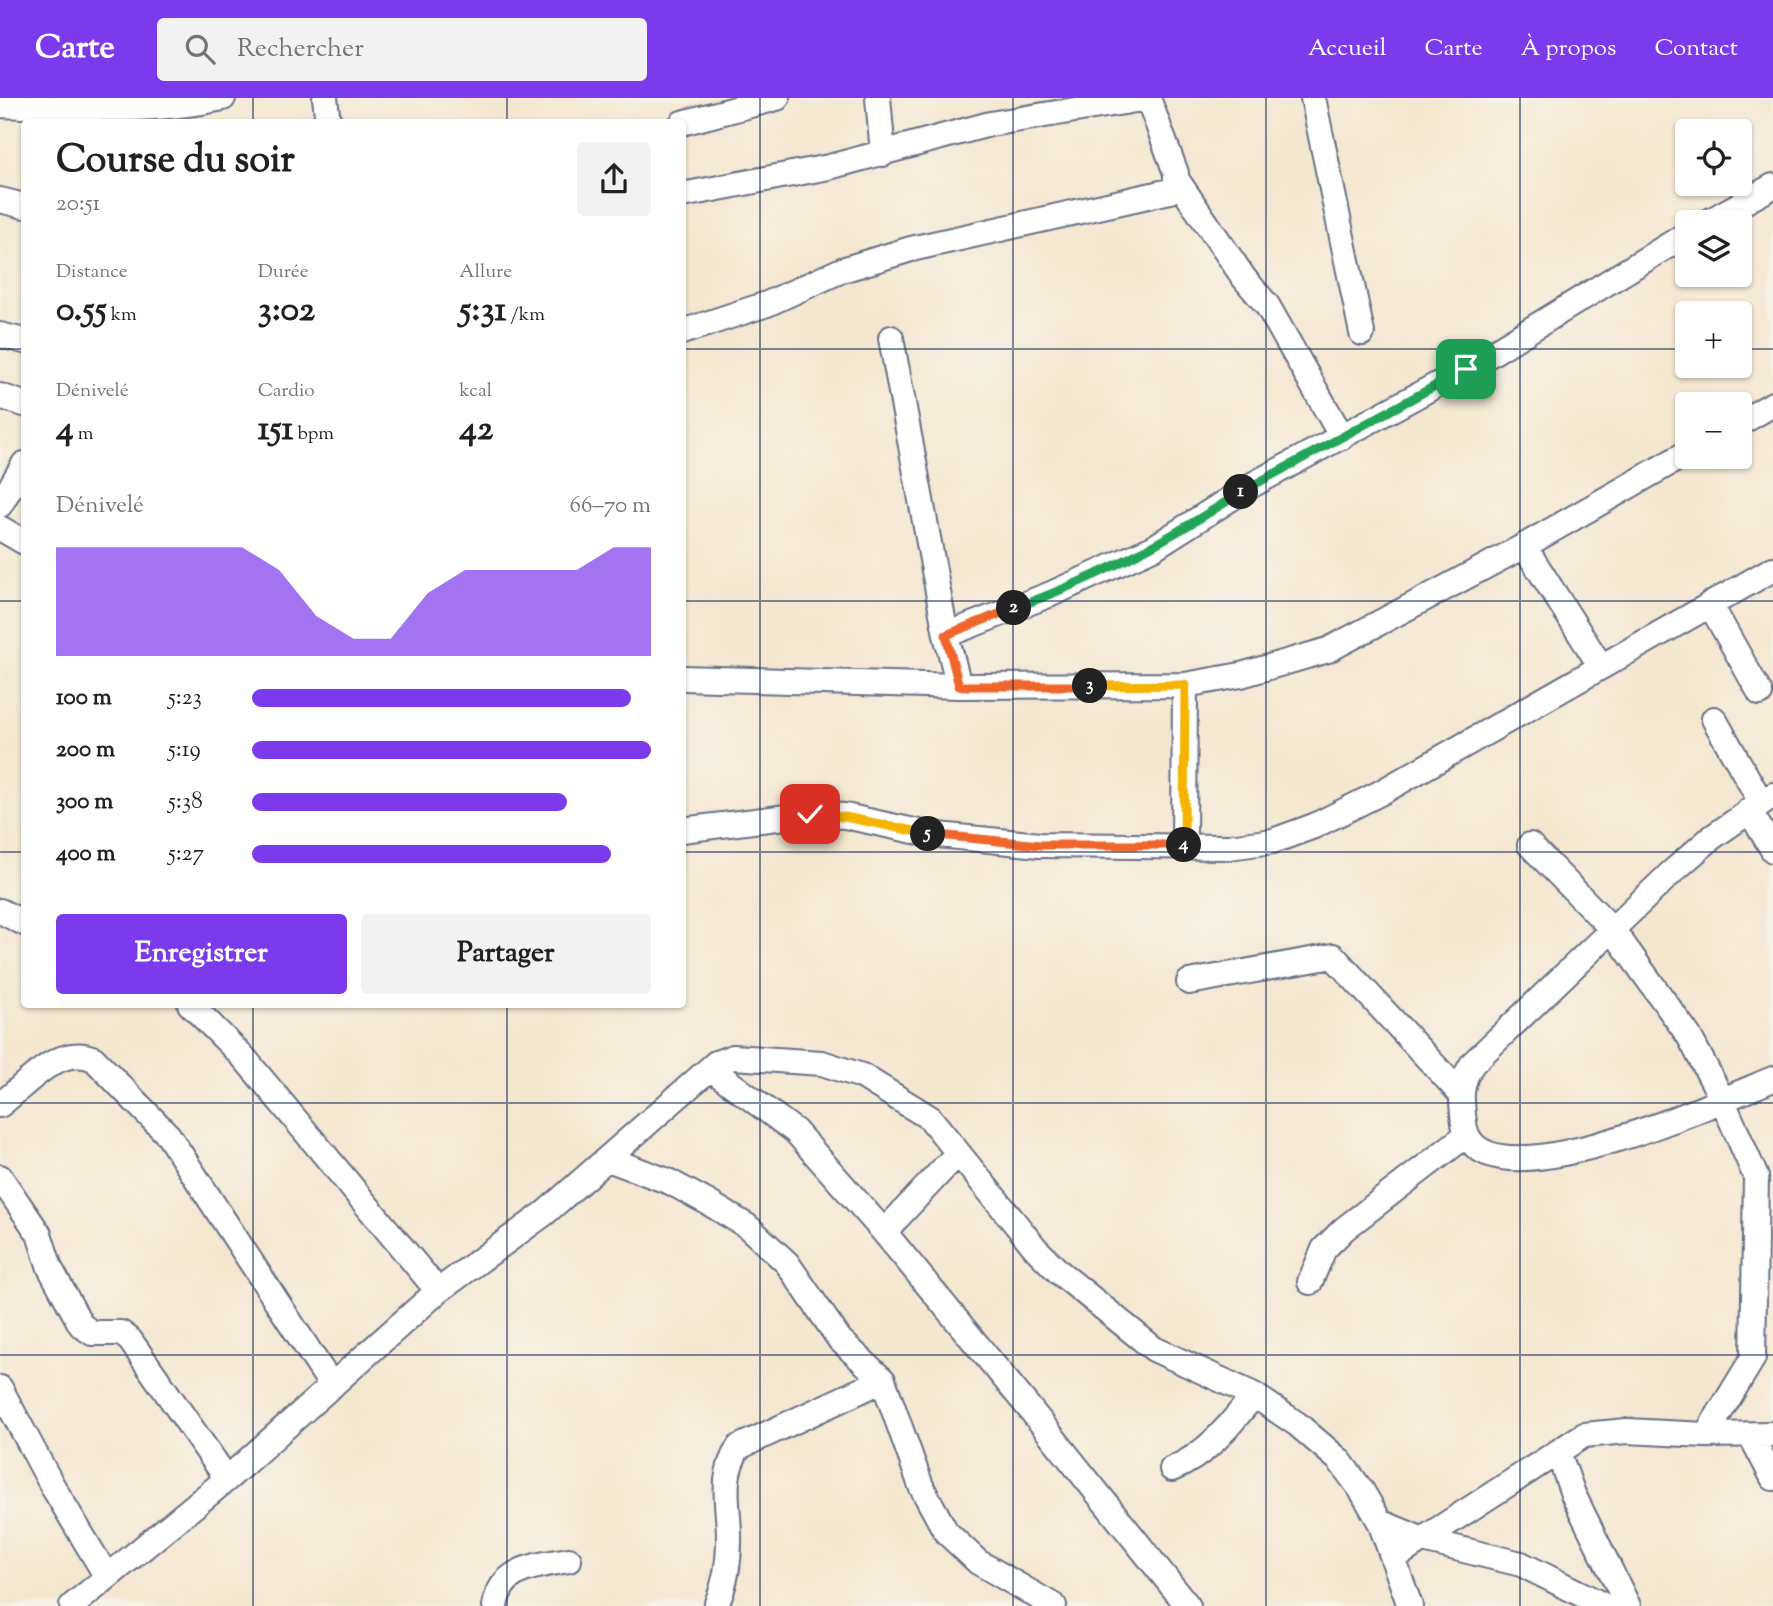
<!DOCTYPE html>
<html lang="fr">
<meta charset="utf-8">
<style>
body{margin:0;font-family:"Sorts Mill Goudy",serif;background:#f2f2f2;color:#202124;height:100vh;display:flex;flex-direction:column;font-size:26px;white-space:nowrap}
*{box-sizing:border-box;margin:0}
p{font-size:23px;color:#757577}
.icon{flex:none;width:38px;height:38px;fill:none;stroke:currentColor;stroke-width:2;stroke-linecap:round;stroke-linejoin:round}
.map{position:relative;flex:1;overflow:hidden}
.side{position:absolute;left:21px;top:21px;width:665px;height:889px;display:flex;flex-direction:column;background:#fff;border-radius:7px;box-shadow:0 2px 5px #0004}
.side>*{flex:none}
.fabs{position:absolute;left:1675px;top:21px;display:grid;gap:14px}
.fabs a{display:grid;place-items:center;width:77px;height:77px;border-radius:7px;background:#fff;box-shadow:0 2px 5px #0004;font-size:35px}
.pin{position:absolute;display:grid;place-items:center;width:60px;height:60px;color:#fff;margin:-30px;border-radius:14px;box-shadow:0 4px 10px #0006}
.km{position:absolute;width:35px;height:35px;margin:-18px;border-radius:50%;background:#222;color:#fff;font-size:19px;line-height:35px;text-align:center}
.round{display:grid;place-items:center;flex:none;width:74px;height:74px;border-radius:7px;background:#f2f2f2}
.summary{display:flex;align-items:center;justify-content:space-between;height:119px;padding:0 35px}
h1{font-size:38px;font-weight:700;line-height:52px}
.stats{display:grid;grid-template-columns:repeat(3,1fr);gap:10px;height:119px;padding:7px 35px}
.stats div{display:grid;align-content:center}
.stats b{font-size:35px;font-weight:700}
.stats small{font-size:19px;font-weight:400}
.stats p{font-size:19px}
.chart{height:196px;padding:14px 35px}
.chart p{display:flex;justify-content:space-between}
.chart svg{width:100%;height:126px;margin-top:7px;fill:#7c3aed;opacity:.7}
.action{display:flex;gap:14px;margin-top:auto;padding:14px 35px}
.action a{flex:1;height:80px;border-radius:7px;background:#7c3aed;color:#fff;font-size:28px;font-weight:700;line-height:80px;text-align:center}
.action a+a{background:#f2f2f2;color:#202124}
ul{padding:0 35px;list-style:none;font-size:23px}
li{display:grid;grid-template-columns:112px 84px 1fr;align-items:center;height:52px}
li i{height:18px;border-radius:9px;background:#7c3aed}
header{display:flex;align-items:center;gap:42px;box-sizing:border-box;height:98px;padding:0 35px;background:#7c3aed;color:#fff}
header strong{font-size:33px}
nav{display:flex;gap:38px;margin-inline-start:auto;font-size:24px}
.search{width:490px;height:63px;background:#f2f2f2;display:flex;align-items:center;gap:18px;box-sizing:border-box;padding:0 24px;border-radius:7px;color:#757577;font-size:26px}
.map>svg:first-child{display:block}
</style>
<header>
<strong>Carte</strong>
<div class="search"><svg class="icon" aria-label="search" viewBox="0 0 24 24"><circle cx="10" cy="10" r="6"/><path d="M15 15l6 6"/></svg>Rechercher</div>
<nav><a>Accueil</a><a>Carte</a><a>À propos</a><a>Contact</a></nav>
</header>
<div class="map">
<svg width="1773" height="1508" viewBox="0 0 1773 1508">
<rect width="100%" height="100%" fill="#f7f3e8"/>
<filter id="ink" filterUnits="userSpaceOnUse"><feTurbulence type="fractalNoise" baseFrequency=".0143" numOctaves="2"/><feDisplacementMap in="SourceGraphic" scale="14" xChannelSelector="R" yChannelSelector="G"/><feConvolveMatrix kernelMatrix="1 2 1 2 8 2 1 2 1" color-interpolation-filters="sRGB"/></filter>
<filter id="wash" filterUnits="userSpaceOnUse"><feTurbulence type="fractalNoise" baseFrequency=".00686" numOctaves="4" result="noise"/><feDisplacementMap in="SourceGraphic" scale="28" xChannelSelector="R" yChannelSelector="G"/><feGaussianBlur stdDeviation="1.57" result="paint"/><feColorMatrix in="noise" values="0 0 0 0 0 0 0 0 0 0 0 0 0 0 0 0 0 1.4 0 .05"/><feComposite in="paint" operator="in"/></filter>
<g filter="url(#wash)">
<rect width="100%" height="100%" fill="#f4e7d0"/>
</g>
<g filter="url(#ink)">
<g fill="none" stroke-linecap="round" stroke-linejoin="round">
<g stroke="#676f86" stroke-width="28">
<path id="minor" d="M325 0 328 24
M878 0 883 56
M1313 0 1362 235
M0 7C75 10 149 16 223 0
M682 25 777 0
M1177 82 1244 180 1267 207 1342 339
M682 97 829 69 990 26 1148 0
M0 102 24 108
M1708 124 1773 88
M682 234 767 206 842 172 911 151 1170 93 1176 88V75L1148 0
M0 237 24 243
M891 240 946 537
M0 298 24 306
M1740 325 1773 306
M0 407 24 366
M0 430 24 444
M1524 448 1600 567
M1710 506 1760 595
M682 580 959 588 1185 587 1241 577 1328 552 1524 448 1687 355
M959 588 946 537 1051 496 1153 450 1252 387 1466 271 1687 136
M1714 621 1761 704
M1773 697 1711 740 1671 775 1473 965C1459 985 1461 1001 1464 1025 1474 1118 1725 1000 1773 981
M1749 712 1773 752
M682 732 810 716 845 718 928 736 1040 747 1229 749 1273 743 1314 728 1380 695 1773 471
M1184 747 1185 587
M1530 747 1612 831 1689 938 1722 1001 1756 1079 1753 1260 1706 1337
M0 813 24 825
M1189 884 1333 858 1460 995
M190 906 245 961 438 1193
M711 971 795 1033 884 1134 1030 1311 1188 1508
M0 1007C26 987 59 945 94 961L168 1037 332 1288
M608 1061 670 1084 707 1104 747 1128 787 1165 840 1242 883 1282 921 1388 946 1434 978 1464 1054 1508
M0 1079 39 1136 50 1170 81 1227 92 1235H121L130 1242 227 1381
M884 1134 958 1055
M1310 1184 1324 1151 1344 1131 1465 1038
M0 1290 53 1389 107 1479
M1751 1338 1773 1380
M1558 1354 1573 1396 1628 1508
M1172 1371C1208 1356 1230 1327 1254 1297
M1380 1424 1423 1442 1521 1466 1605 1508
M1394 1460 1584 1337 1627 1333 1706 1337 1773 1336
M72 1508 227 1381 438 1193 545 1115 716 965 733 959 822 965 862 978 930 1020 1036 1151 1059 1174 1154 1251 1254 1297 1297 1326 1339 1362 1362 1393 1380 1424 1410 1508
M495 1508C501 1469 536 1468 569 1462
M716 1508C725 1487 729 1468 729 1444 730 1409 718 1381 739 1349L883 1282"/>
</g>
<use href="#minor" stroke="#fff" stroke-width="24"/>
</g>
</g>
<g fill="none" stroke-linecap="round" stroke-linejoin="round" filter="url(#ink)">
<g stroke="#fff" stroke-width="14">
<path id="split-1" d="M1241 394 1466 271"/>
</g>
<g stroke="#fff" stroke-width="14">
<path id="split-2" d="M1014 510C1096 481 1169 442 1241 394"/>
</g>
<g stroke="#fff" stroke-width="14">
<path id="split-3" d="M1014 510 946 537 959 588H1090"/>
</g>
<g stroke="#fff" stroke-width="14">
<path id="split-4" d="M1090 588 1185 587 1184 747"/>
</g>
<g stroke="#fff" stroke-width="14">
<path id="split-5" d="M928 736 1040 747H1184"/>
</g>
<g stroke="#fff" stroke-width="14">
<path id="split-6" d="M810 716 845 719 928 736"/>
</g>
<use href="#split-1" stroke="#22a559" stroke-width="9"/>
<use href="#split-2" stroke="#22a559" stroke-width="9"/>
<use href="#split-3" stroke="#f0652b" stroke-width="9"/>
<use href="#split-4" stroke="#f5b400" stroke-width="9"/>
<use href="#split-5" stroke="#f0652b" stroke-width="9"/>
<use href="#split-6" stroke="#f5b400" stroke-width="9"/>
</g>
<path fill="none" stroke="#1b2f5e" stroke-width="2" stroke-opacity="0.55" d="M253 0V24M507 0V24M760 0V1508M1013 0V1508M1266 0V1508M1520 0V1508M0 251H24M682 251H1687M1740 251H1773M0 503H24M682 503H1773M0 754H24M682 754H1773M253 906V1508M507 906V1508M0 1005H1773M0 1257H1773"/>
</svg>
<div class="fabs">
<a><svg class="icon" aria-label="locate" viewBox="0 0 24 24"><circle cx="12" cy="12" r="6"/><path d="M12 2v4M12 18v4M2 12h4M18 12h4"/></svg></a>
<a><svg class="icon" aria-label="layers" viewBox="0 0 24 24"><path d="M12 4l9 5-9 5-9-5zM3 14l9 5 9-5"/></svg></a>
<a>+</a>
<a>−</a>
</div>
<div class="pin" style="left:1466px;top:271px;background:#1e9e55"><svg class="icon" aria-label="arrive" viewBox="0 0 24 24"><path d="M6 21V4h12l-3 4 3 4H6"/></svg></div>
<div class="pin" style="left:810px;top:716px;background:#d93025"><svg class="icon" aria-label="check" viewBox="0 0 24 24"><path d="M5 12l5 5 9-10"/></svg></div>
<b class="km" style="left:1241px;top:394px">1</b>
<b class="km" style="left:1014px;top:510px">2</b>
<b class="km" style="left:1090px;top:588px">3</b>
<b class="km" style="left:1184px;top:747px">4</b>
<b class="km" style="left:928px;top:736px">5</b>
<section class="side">
<div class="summary"><div><h1>Course du soir</h1><p>20:51</p></div><a class="round"><svg class="icon" aria-label="share" viewBox="0 0 24 24"><path d="M12 15V3M7 8l5-5 5 5M5 13v7h14v-7"/></svg></a></div>
<div class="stats">
<div><p>Distance</p><b>0.55<small> km</small></b></div>
<div><p>Durée</p><b>3:02</b></div>
<div><p>Allure</p><b>5:31<small> /km</small></b></div>
</div>
<div class="stats">
<div><p>Dénivelé</p><b>4<small> m</small></b></div>
<div><p>Cardio</p><b>151<small> bpm</small></b></div>
<div><p>kcal</p><b>42</b></div>
</div>
<div class="chart"><p><span>Dénivelé</span>66–70 m</p>
<svg viewBox="0 0 160 44" preserveAspectRatio="none"><path d="M0 44V6L10 6L20 6L30 6L40 6L50 6L60 14L70 30L80 38L90 38L100 22L110 14L120 14L130 14L140 14L150 6L160 6V44z"/></svg>
</div>
<ul>
<li><b>100 m</b>5:23<i style="width:95%"></i></li>
<li><b>200 m</b>5:19<i style="width:100%"></i></li>
<li><b>300 m</b>5:38<i style="width:79%"></i></li>
<li><b>400 m</b>5:27<i style="width:90%"></i></li>
</ul>
<div class="action"><a>Enregistrer</a><a>Partager</a></div>
</section>
</div>
